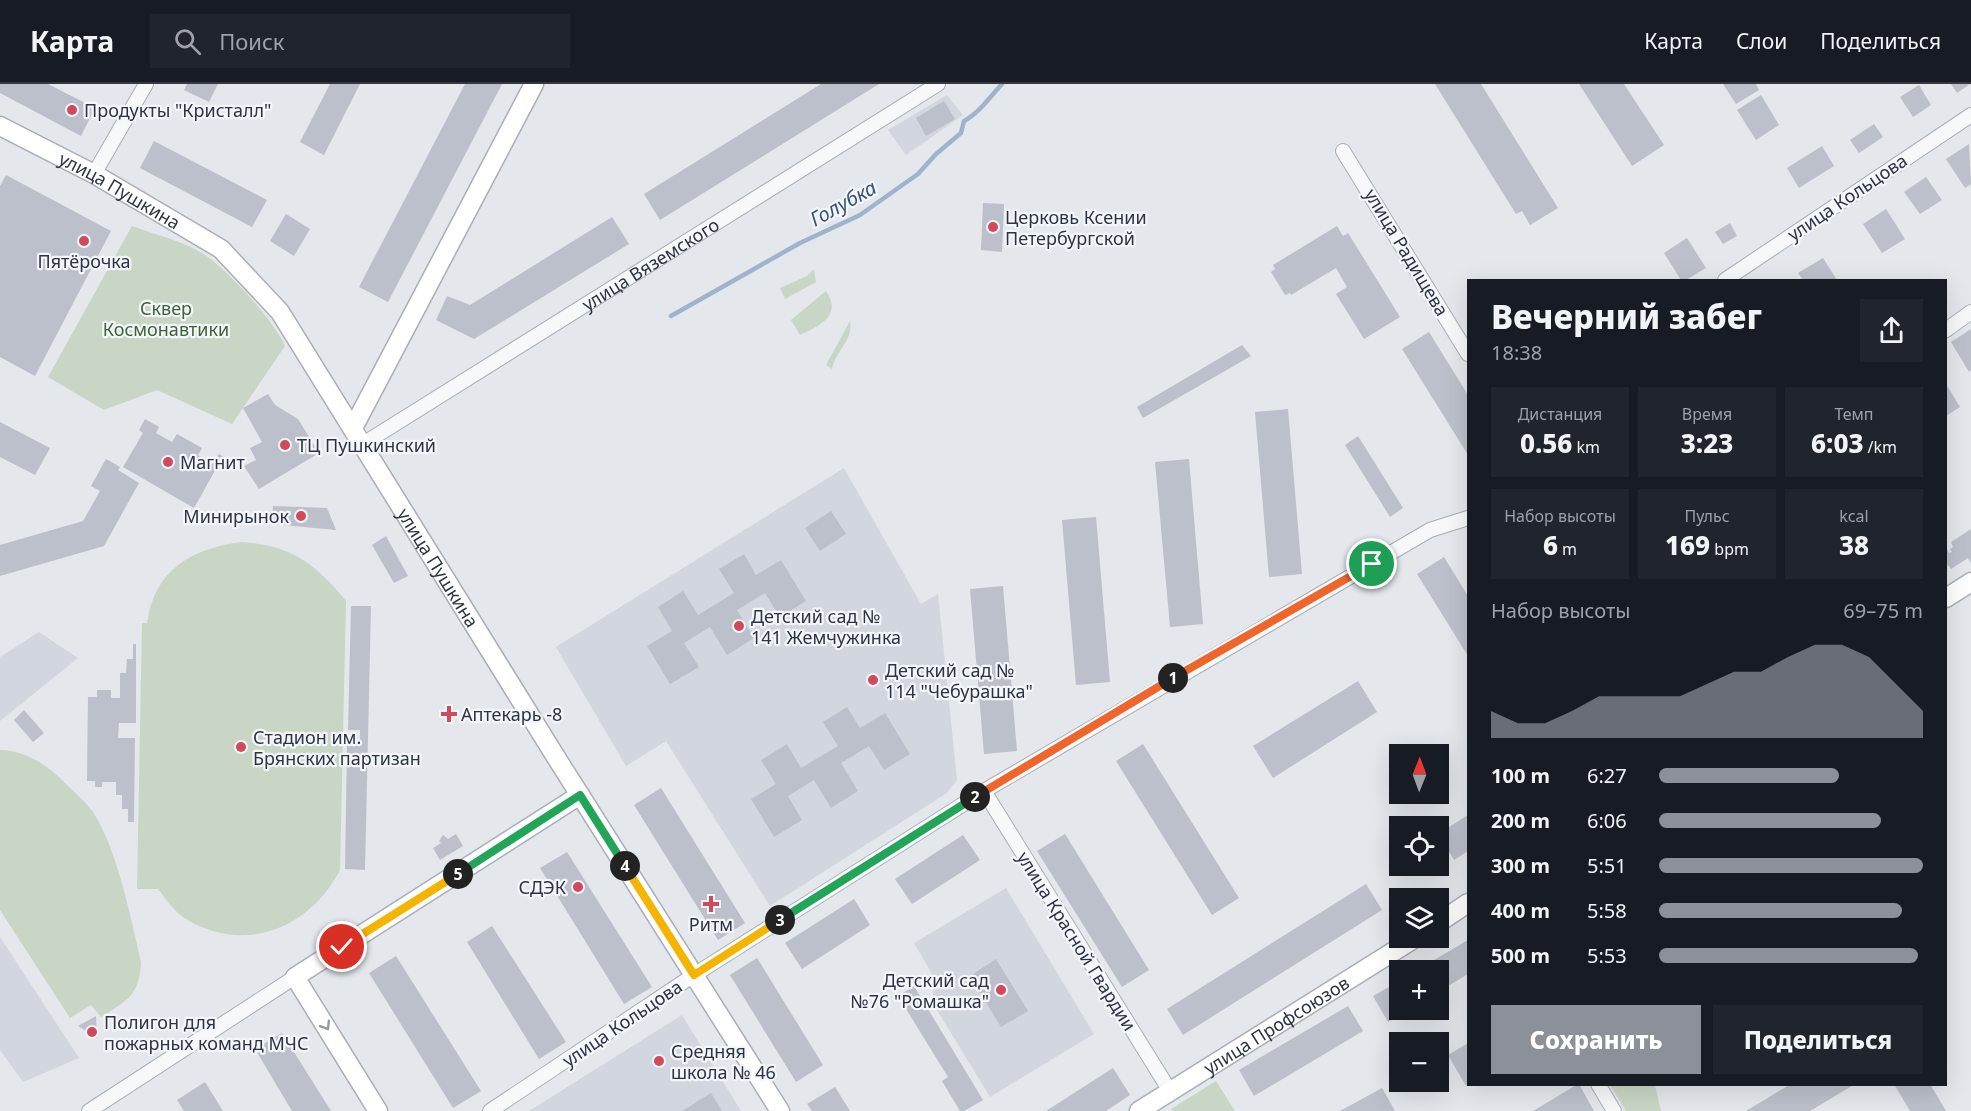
<!DOCTYPE html>
<html lang="ru">
<meta charset="utf-8">
<style>
body{margin:0;font-family:"Noto Sans",sans-serif;background:#20242c;color:#f1f3f6;height:100vh;display:flex;flex-direction:column;font-size:22px;white-space:nowrap}
*{box-sizing:border-box;margin:0}
p{font-size:20px;color:#9ea1a6}
.icon{flex:none;width:33px;height:33px;fill:none;stroke:currentColor;stroke-width:2;stroke-linecap:round;stroke-linejoin:round}
.map{position:relative;flex:1;overflow:hidden}
.drawer{position:absolute;left:1467px;top:195px;width:480px;height:807px;display:flex;flex-direction:column;background:#171b24;border-radius:0px;box-shadow:0 6px 24px #0002}
.drawer>*{flex:none}
.needle{width:39px;rotate:1deg}
.fabs{position:absolute;left:1389px;top:660px;display:grid;gap:12px}
.fabs a{display:grid;place-items:center;width:60px;height:60px;border-radius:0px;background:#171b24;box-shadow:0 6px 24px #0002;font-size:30px}
.pin{position:absolute;display:grid;place-items:center;width:51px;height:51px;color:#fff;margin:-26px;border:3px solid #fff;border-radius:50%;box-shadow:0 2px 6px #0007}
.km{position:absolute;width:30px;height:30px;margin:-15px;border-radius:50%;background:#222;color:#fff;font-size:16px;line-height:30px;text-align:center}
.round{display:grid;place-items:center;flex:none;width:63px;height:63px;border-radius:0px;background:#20242c}
.head{display:flex;align-items:center;justify-content:space-between;height:102px;padding:0 24px}
h1{font-size:33px;font-weight:800;line-height:45px}
.metrics{display:grid;grid-template-columns:repeat(3,1fr);gap:9px;height:102px;padding:6px 24px}
.metrics div{display:grid;align-content:center;border-radius:0px;background:#20242c;text-align:center}
.metrics b{font-size:26px;font-weight:800}
.metrics small{font-size:16px;font-weight:400}
.metrics p{font-size:16px}
.chart{height:168px;padding:12px 24px}
.chart p{display:flex;justify-content:space-between}
.chart svg{width:100%;height:108px;margin-top:6px;fill:#8c9099;opacity:.7}
.cta{display:flex;gap:12px;margin-top:auto;padding:12px 24px}
.cta a{flex:1;height:69px;border-radius:0px;background:#8c9099;color:#fff;font-size:24px;font-weight:800;line-height:69px;text-align:center}
.cta a+a{background:#20242c;color:#f1f3f6}
ul{padding:0 24px;list-style:none;font-size:20px}
li{display:grid;grid-template-columns:96px 72px 1fr;align-items:center;height:45px}
li i{height:15px;border-radius:8px;background:#8c9099}
header{display:flex;align-items:center;gap:36px;box-sizing:border-box;height:84px;padding:0 30px;background:#171b24;border-bottom:2px solid #363941}
header strong{font-size:28px}
nav{display:flex;gap:33px;margin-inline-start:auto;font-size:21px}
.search{width:420px;height:54px;background:#20242c;display:flex;align-items:center;gap:15px;box-sizing:border-box;padding:0 21px;border-radius:0px;color:#9ea1a6;font-size:22px}
.map>svg:first-child{display:block}
</style>
<header>
<strong>Карта</strong>
<div class="search"><svg class="icon" aria-label="search" viewBox="0 0 24 24"><circle cx="10" cy="10" r="6"/><path d="M15 15l6 6"/></svg>Поиск</div>
<nav><a>Карта</a><a>Слои</a><a>Поделиться</a></nav>
</header>
<div class="map">
<svg width="1971" height="1027" viewBox="0 0 1971 1027">
<rect width="100%" height="100%" fill="#e4e7ec"/>
<path fill="#d2d6de" d="M947 11 963 31 906 71 888 46Z
M844 384 921 520 938 510 957 696 947 709 770 822 666 657 626 682 556 563Z
M39 548 78 574 0 637V573Z
M1006 804 1094 950 990 1013 932 918 935 895 914 859Z
M0 853 79 974 23 998 0 966Z
M682 931 741 1027H529Z"/>
<path fill="#c9d6c5" d="M132 142C154 150 182 157 202 169 226 184 274 236 285 262L232 340 157 306 104 326 48 293Z
M814 185 816 198 785 215 780 204 807 192Z
M826 207C843 231 819 242 800 251L791 236Z
M850 237C854 256 835 267 832 285L826 281Z
M241 458C291 461 315 479 346 517L340 786C310 844 245 871 186 835 174 828 166 815 158 805H137L142 539H147C155 485 191 465 241 458Z
M0 666C25 666 47 681 64 698 74 708 85 717 93 728 117 765 131 834 141 878 139 912 128 916 101 933L91 921 70 934 0 826Z
M1216 997 1235 1027H1172L1171 1025Z
M1610 1001H1655L1661 1027H1626Z"/>
<g fill="none" stroke-linecap="round" stroke-linejoin="round">
<path stroke="#9fb4cc" stroke-width="4.5" d="M671 232 800 159 860 131 918 90 936 70 961 49 964 37C979 29 990 13 1002 0"/>
</g>
<path fill="#bbc0ca" d="M0 0H48L95 24 81 52 0 9Z
M187 0H218L209 18 184 6Z
M330 0H360L324 71 300 58Z
M465 0H502L388 218 359 203Z
M821 0H879L660 136 644 110Z
M1435 0H1481L1558 124 1530 141 1522 127 1516 130Z
M1579 0H1624L1664 61 1632 82Z
M1723 0H1756L1759 6 1736 20Z
M1951 0H1970L1957 9Z
M1919 1 1931 21 1913 33 1900 13Z
M1761 11 1779 41 1756 56 1737 26Z
M944 17 955 35 926 52 916 34Z
M1874 40 1883 53 1859 69 1850 56Z
M154 57 267 116 252 143 140 84Z
M1969 60 1971 100 1965 104 1946 75Z
M1822 62 1834 82 1799 104 1787 84Z
M6 91 111 147 35 292 0 273V102Z
M1926 93 1942 116 1920 130 1904 108Z
M983 119 1004 120 1002 168 981 166Z
M1886 125 1905 155 1882 169 1863 140Z
M286 130 310 145 294 172 270 157Z
M612 133 629 160 474 255 436 236 447 212 470 221Z
M1730 139 1737 152 1723 160 1715 148Z
M1337 142 1343 152 1348 149 1400 233 1364 255 1336 210 1347 203 1336 184 1291 211 1290 209 1285 211 1271 188 1275 185 1273 181Z
M1687 154 1706 184 1686 196H1681L1664 169Z
M1823 174 1837 196H1803L1798 189Z
M1971 245V286L1969 288 1951 258Z
M1429 248 1468 311V371L1402 265Z
M1242 261 1251 272 1143 334 1137 323Z
M1946 300 1960 323 1946 332Z
M268 310 275 321 298 335 319 369 259 405 244 382 256 376 250 364 262 358 243 324Z
M1288 325 1302 490 1269 493 1255 328Z
M145 335 159 343 156 349 172 358 177 350 202 364 198 371 213 380 219 370 229 376 223 387 217 383 194 424 123 383 143 349 139 346Z
M0 338 50 364 35 391 0 373Z
M1358 352 1403 424 1390 433 1345 361Z
M106 375 120 383 118 386 139 399 104 462 0 492V461L83 437 100 407 91 402Z
M1189 375 1203 540 1170 543 1155 378Z
M273 422 327 424 336 446 272 440Z
M831 427 846 450 820 467 805 444Z
M1096 433 1110 598 1076 601 1062 436Z
M1971 445V479L1968 474 1951 485 1948 481 1946 482V463L1949 469 1952 468 1950 465 1953 463 1951 458Z
M386 452 408 492 394 499 372 461Z
M744 470 756 491 781 476 806 517 780 533 765 509 737 526 754 554 727 571 710 543 684 559 699 583 670 600 647 562 672 547 658 523 683 507 698 531 734 509 719 485Z
M1444 473 1468 512V572L1417 490Z
M1003 502 1017 667 984 670 970 505Z
M351 522H371L365 786 345 785 347 659H360V646H348Z
M133 560H136V639H119L118 654H135L134 738H128V725H122V711H116V698H102V703H95V697H87L88 613H97V606H111V614H120V589H126L127 575H133Z
M1358 597 1377 628 1273 694 1253 662Z
M847 623 860 644 885 629 910 670 884 686 869 662 841 679 858 707 831 724 814 696 788 712 802 736 774 753 751 715 776 700 761 676 787 660 801 684 838 662 823 638Z
M24 626 44 649 33 658 14 636Z
M1143 660 1239 814 1212 831 1116 677Z
M661 704 745 839 718 856 634 721Z
M1468 731V767L1454 776 1438 750Z
M456 750 463 762 440 776 433 764 441 759 439 757 443 751 448 755Z
M1065 750 1149 886 1122 903 1037 767Z
M963 751 980 776 912 820 895 795Z
M567 768 652 903 624 920 540 784Z
M1366 800 1382 826 1183 951 1167 925Z
M854 815 870 841 802 885 785 859Z
M492 842 566 958 539 975 467 858Z
M1468 856V890L1438 908V886H1417Z
M396 872 481 1007 453 1024 369 889Z
M757 874 823 981 796 998 730 891Z
M996 875 1028 927 1001 943 970 892Z
M1400 897V926H1409L1388 938 1373 912Z
M914 902 983 1016 964 1027H960L942 997 948 993 898 912Z
M1348 922 1363 947 1254 1012 1239 986Z
M96 932 97 954 78 942Z
M282 949 331 1027H292L255 965Z
M1468 959V1000L1466 1002 1448 971Z
M1113 984 1130 1011 1106 1027H1046Z
M205 998 223 1027H184L177 1016Z
M1579 1000 1594 1027H1533L1578 1000Z
M1791 1000H1855L1810 1027H1746Z
M1894 1000H1930L1946 1027H1910Z
M835 1003 850 1027H812L807 1020Z
M1382 1004 1395 1027H1340Z
M711 1009 722 1027H682Z"/>
<g fill="none" stroke-linecap="round" stroke-linejoin="round">
<g stroke="#a9aeb7" stroke-width="16">
<g id="street">
<path d="M1343 67 1468 270"/>
<path d="M94 90 146 0"/>
<path d="M1725 196 1971 31"/>
<path d="M1946 246 1971 228"/>
<path id="s1" d="M363 360 938 0"/>
<path d="M984 707 1170 1007"/>
<path d="M1598 1000 1614 1027"/>
<path d="M89 1027 295 893"/>
<path d="M490 1027 694 891 984 707 1430 446 1468 434"/>
</g>
</g>
<g stroke="#a9aeb7" stroke-width="21">
<g id="secondary">
<path id="s2" d="M0 42 94 90 221 165 280 228 554 670 780 1027"/>
<path d="M353 344 534 0"/>
<path d="M1946 514 1971 498"/>
<path d="M1438 839 1468 819"/>
<path d="M378 1027 295 893 580 711"/>
<path id="s3" d="M1139 1027 1415 854"/>
</g>
</g>
<use href="#street" stroke="#f7f8fa" stroke-width="14"/>
<use href="#secondary" stroke="#fff" stroke-width="18"/>
</g>
<defs><path id="oneway-chevron" d="M-2-3.5L2.5 0L-2 3.5" fill="none" stroke-width="1.6" stroke-linecap="round" stroke-linejoin="round" transform="scale(1.5)"/></defs>
<use stroke="#959aa2" href="#oneway-chevron" transform="translate(326 942) rotate(58)"/>
<g fill="none" stroke-linecap="round" stroke-linejoin="round">
<g stroke="#fff" stroke-width="12">
<path id="split-1" d="M1173 594 1372 480"/>
</g>
<g stroke="#fff" stroke-width="12">
<path id="split-2" d="M975 713 1173 594"/>
</g>
<g stroke="#fff" stroke-width="12">
<path id="split-3" d="M780 836 975 713"/>
</g>
<g stroke="#fff" stroke-width="12">
<path id="split-4" d="M625 782 694 891 780 836"/>
</g>
<g stroke="#fff" stroke-width="12">
<path id="split-5" d="M458 790 580 711 625 782"/>
</g>
<g stroke="#fff" stroke-width="12">
<path id="split-6" d="M342 863 458 790"/>
</g>
<use href="#split-1" stroke="#f0652b" stroke-width="8"/>
<use href="#split-2" stroke="#f0652b" stroke-width="8"/>
<use href="#split-3" stroke="#22a559" stroke-width="8"/>
<use href="#split-4" stroke="#f5b400" stroke-width="8"/>
<use href="#split-5" stroke="#22a559" stroke-width="8"/>
<use href="#split-6" stroke="#f5b400" stroke-width="8"/>
</g>
<g fill="#d1495b" stroke="#f4f6f9" stroke-width="2">
<circle cx="72" cy="26" r="6"/>
<circle cx="993" cy="143" r="6"/>
<circle cx="84" cy="157" r="6"/>
<circle cx="285" cy="361" r="6"/>
<circle cx="168" cy="378" r="6"/>
<circle cx="301" cy="432" r="6"/>
<circle cx="739" cy="542" r="6"/>
<circle cx="873" cy="596" r="6"/>
<path d="M446 621h6v6h6v6h-6v6h-6v-6h-6v-6h6z"/>
<circle cx="241" cy="663" r="6"/>
<circle cx="578" cy="803" r="6"/>
<path d="M708 811h6v6h6v6h-6v6h-6v-6h-6v-6h6z"/>
<circle cx="1001" cy="906" r="6"/>
<circle cx="92" cy="948" r="6"/>
<circle cx="659" cy="977" r="6"/>
</g>
<g text-anchor="middle" dominant-baseline="central" stroke-width="4.5" stroke-linejoin="round" paint-order="stroke">
<g font-size="18" fill="#2b3445" stroke="#f4f6f9" text-anchor="start">
<text x="84" y="26">Продукты "Кристалл"</text>
<text x="1005" y="133">Церковь Ксении<tspan x="1005" dy="21">Петербургской</tspan></text>
<text x="84" y="177" text-anchor="middle">Пятёрочка</text>
<text x="297" y="361">ТЦ Пушкинский</text>
<text x="180" y="378">Магнит</text>
<text x="289" y="432" text-anchor="end">Минирынок</text>
<text x="751" y="532">Детский сад №<tspan x="751" dy="21">141 Жемчужинка</tspan></text>
<text x="885" y="586">Детский сад №<tspan x="885" dy="21">114 "Чебурашка"</tspan></text>
<text x="461" y="630">Аптекарь -8</text>
<text x="253" y="653">Стадион им.<tspan x="253" dy="21">Брянских партизан</tspan></text>
<text x="566" y="803" text-anchor="end">СДЭК</text>
<text x="711" y="840" text-anchor="middle">Ритм</text>
<text x="989" y="896" text-anchor="end">Детский сад<tspan x="989" dy="21">№76 "Ромашка"</tspan></text>
<text x="104" y="938">Полигон для<tspan x="104" dy="21">пожарных команд МЧС</tspan></text>
<text x="671" y="967">Средняя<tspan x="671" dy="21">школа № 46</tspan></text>
</g>
<g font-size="18" fill="#2b3445" stroke="#f4f6f9">
<text stroke="none"><textPath href="#s2" startOffset="136">улица Пушкина</textPath></text>
<text transform="translate(1847 113) rotate(-34)">улица Кольцова</text>
<text transform="translate(1407 168) rotate(59)">улица Радищева</text>
<text stroke="none"><textPath href="#s1" startOffset="339">улица Вяземского</textPath></text>
<text stroke="none"><textPath href="#s2" startOffset="640">улица Пушкина</textPath></text>
<text transform="translate(1077 857) rotate(58)">улица Красной Гвардии</text>
<text transform="translate(622 939) rotate(-34)">улица Кольцова</text>
<text stroke="none"><textPath href="#s3" startOffset="162">улица Профсоюзов</textPath></text>
</g>
<g font-size="18" fill="#3f6138" stroke="#f4f6f9">
<text x="166" y="224">Сквер<tspan x="166" dy="21">Космонавтики</tspan></text>
</g>
<g font-size="20" font-style="italic" fill="#34527a" stroke="#f4f6f9">
<text transform="translate(843 119) rotate(-29)">Голубка</text>
</g>
</g>
</svg>
<div class="fabs">
<a><svg class="needle" viewBox="-14 -14 28 28"><path d="M0-13l5 13h-10z" fill="#e53935"/><path d="M0 13l5-13h-10z" fill="#9ea1a6"/></svg></a>
<a><svg class="icon" aria-label="locate" viewBox="0 0 24 24"><circle cx="12" cy="12" r="6"/><path d="M12 2v4M12 18v4M2 12h4M18 12h4"/></svg></a>
<a><svg class="icon" aria-label="layers" viewBox="0 0 24 24"><path d="M12 4l9 5-9 5-9-5zM3 14l9 5 9-5"/></svg></a>
<a>+</a>
<a>−</a>
</div>
<div class="pin" style="left:1372px;top:480px;background:#1e9e55"><svg class="icon" aria-label="arrive" viewBox="0 0 24 24"><path d="M6 21V4h12l-3 4 3 4H6"/></svg></div>
<div class="pin" style="left:342px;top:863px;background:#d93025"><svg class="icon" aria-label="check" viewBox="0 0 24 24"><path d="M5 12l5 5 9-10"/></svg></div>
<b class="km" style="left:1173px;top:594px">1</b>
<b class="km" style="left:975px;top:713px">2</b>
<b class="km" style="left:780px;top:836px">3</b>
<b class="km" style="left:625px;top:782px">4</b>
<b class="km" style="left:458px;top:790px">5</b>
<section class="drawer">
<div class="head"><div><h1>Вечерний забег</h1><p>18:38</p></div><a class="round"><svg class="icon" aria-label="share" viewBox="0 0 24 24"><path d="M12 15V3M7 8l5-5 5 5M5 13v7h14v-7"/></svg></a></div>
<div class="metrics">
<div><p>Дистанция</p><b>0.56<small> km</small></b></div>
<div><p>Время</p><b>3:23</b></div>
<div><p>Темп</p><b>6:03<small> /km</small></b></div>
</div>
<div class="metrics">
<div><p>Набор высоты</p><b>6<small> m</small></b></div>
<div><p>Пульс</p><b>169<small> bpm</small></b></div>
<div><p>kcal</p><b>38</b></div>
</div>
<div class="chart"><p><span>Набор высоты</span>69–75 m</p>
<svg viewBox="0 0 160 44" preserveAspectRatio="none"><path d="M0 44V33L10 38L20 38L30 33L40 27L50 27L60 27L70 27L80 22L90 17L100 17L110 11L120 6L130 6L140 11L150 22L160 33V44z"/></svg>
</div>
<ul>
<li><b>100 m</b>6:27<i style="width:68%"></i></li>
<li><b>200 m</b>6:06<i style="width:84%"></i></li>
<li><b>300 m</b>5:51<i style="width:100%"></i></li>
<li><b>400 m</b>5:58<i style="width:92%"></i></li>
<li><b>500 m</b>5:53<i style="width:98%"></i></li>
</ul>
<div class="cta"><a>Сохранить</a><a>Поделиться</a></div>
</section>
</div>
